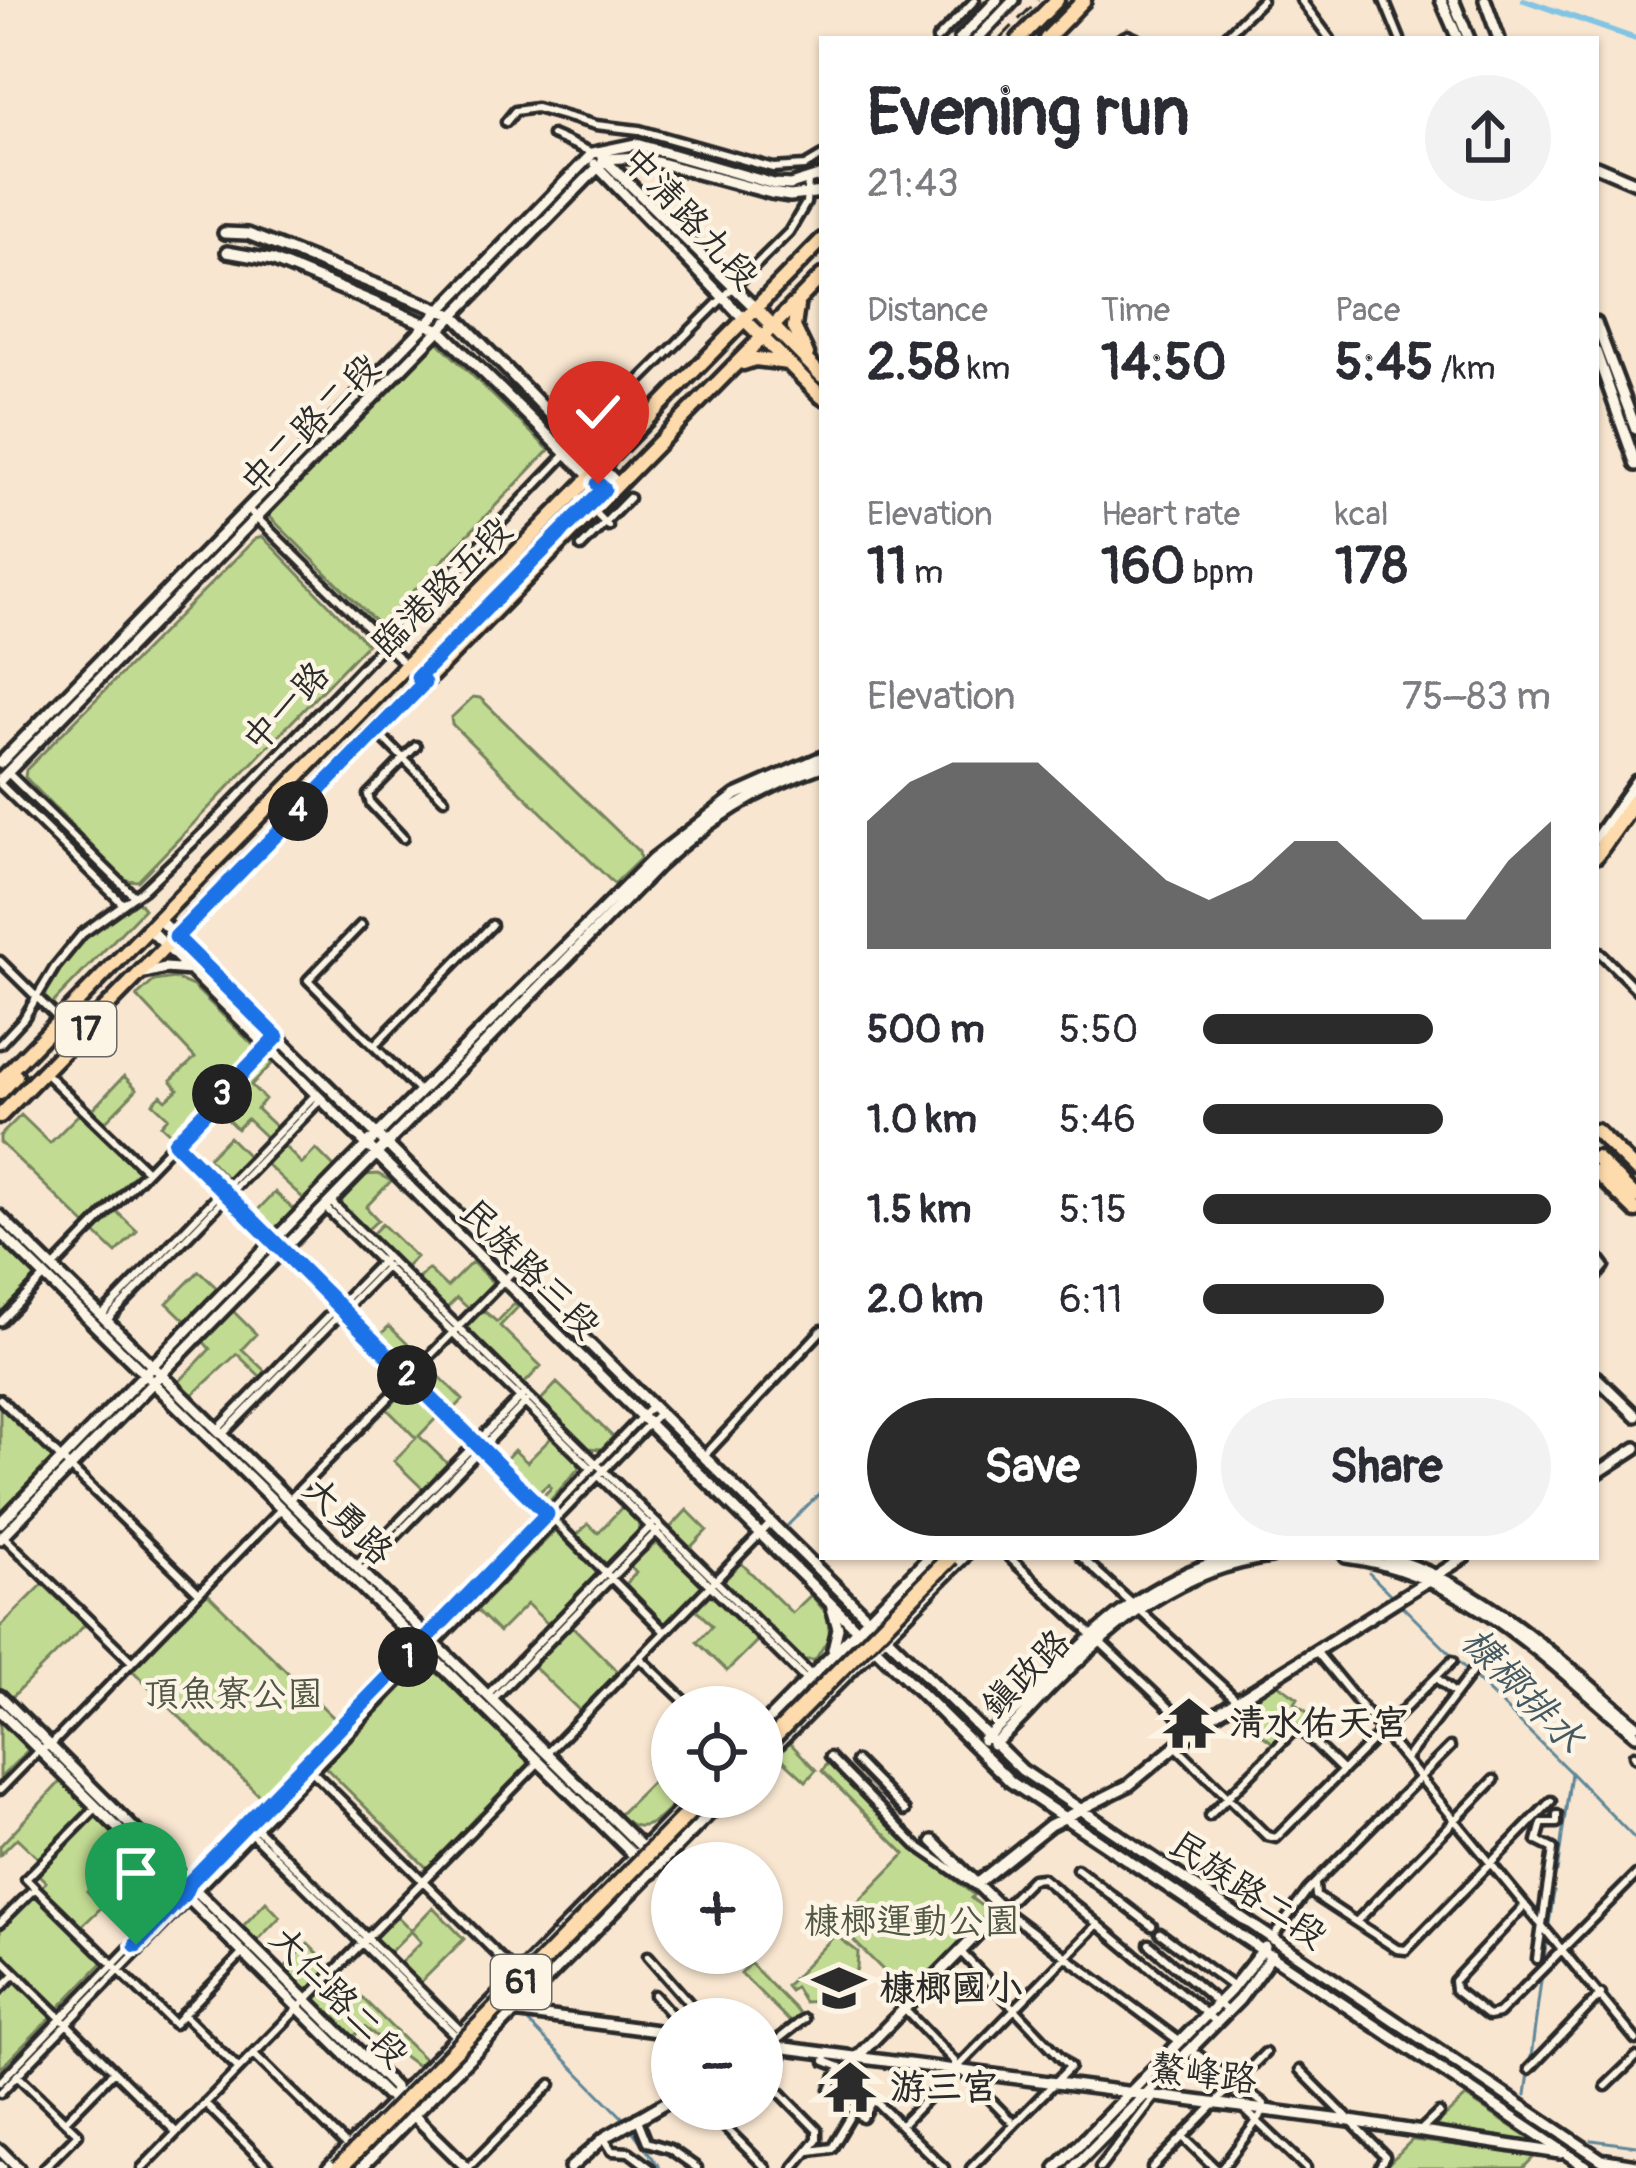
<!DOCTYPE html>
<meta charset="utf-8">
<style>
body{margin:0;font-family:Pangolin,"LXGW WenKai TC",sans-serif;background:#f2f2f3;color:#2b2b33;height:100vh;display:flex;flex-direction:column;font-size:45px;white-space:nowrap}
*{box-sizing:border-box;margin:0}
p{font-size:39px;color:#7c7c81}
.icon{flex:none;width:66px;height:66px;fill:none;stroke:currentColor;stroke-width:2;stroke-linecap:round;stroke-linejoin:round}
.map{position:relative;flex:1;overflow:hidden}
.drawer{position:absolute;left:819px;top:36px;width:780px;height:1524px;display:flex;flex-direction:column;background:#fff;border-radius:0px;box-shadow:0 3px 9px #0004}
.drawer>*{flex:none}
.buttons{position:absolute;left:651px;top:1686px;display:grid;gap:24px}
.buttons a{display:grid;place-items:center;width:132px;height:132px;border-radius:50%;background:#fff;box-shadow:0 3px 9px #0004;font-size:60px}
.pin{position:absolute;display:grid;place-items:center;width:102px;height:102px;color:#fff;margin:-123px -51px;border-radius:50% 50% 50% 0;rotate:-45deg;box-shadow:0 0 12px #0007}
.pin .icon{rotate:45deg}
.km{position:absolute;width:60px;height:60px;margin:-30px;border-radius:50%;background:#222;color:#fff;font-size:33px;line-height:60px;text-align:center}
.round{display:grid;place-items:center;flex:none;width:126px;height:126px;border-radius:63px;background:#f2f2f3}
.summary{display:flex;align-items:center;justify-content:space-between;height:204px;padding:0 48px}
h1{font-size:66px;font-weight:700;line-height:90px}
.figures{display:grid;grid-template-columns:repeat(3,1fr);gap:18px;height:204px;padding:12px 48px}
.figures div{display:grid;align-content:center}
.figures b{font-size:51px;font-weight:700}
.figures small{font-size:33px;font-weight:400}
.figures p{font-size:33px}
.chart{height:336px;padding:24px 48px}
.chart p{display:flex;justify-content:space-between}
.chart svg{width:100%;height:216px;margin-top:12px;fill:#2b2b2b;opacity:.7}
.action{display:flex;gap:24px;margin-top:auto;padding:24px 48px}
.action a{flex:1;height:138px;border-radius:72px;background:#2b2b2b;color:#fff;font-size:48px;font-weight:700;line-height:138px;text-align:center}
.action a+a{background:#f2f2f3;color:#2b2b33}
ul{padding:0 48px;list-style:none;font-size:39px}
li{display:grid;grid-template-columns:192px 144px 1fr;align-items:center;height:90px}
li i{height:30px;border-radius:15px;background:#2b2b2b}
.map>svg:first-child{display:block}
</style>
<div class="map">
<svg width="1636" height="2168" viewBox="0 0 1636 2168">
<rect width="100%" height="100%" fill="#f8e6d0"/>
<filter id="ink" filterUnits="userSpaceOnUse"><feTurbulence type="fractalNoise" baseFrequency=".00833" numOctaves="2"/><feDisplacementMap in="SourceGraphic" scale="24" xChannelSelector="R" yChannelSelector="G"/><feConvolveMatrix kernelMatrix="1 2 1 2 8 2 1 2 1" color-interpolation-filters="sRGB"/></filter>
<g filter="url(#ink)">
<path fill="#c2db92" stroke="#76835e" stroke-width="3" d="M437 341 549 450 380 626 268 515Z
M262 536 367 644 138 881 125 880 25 777 26 770 256 538Z
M473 697 480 698 639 852 640 859 614 884 452 724 451 718Z
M137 900 144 909 51 1005 41 995C66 955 94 922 137 900Z
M174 978 193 986 257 1049 173 1136 161 1125 168 1117 153 1103 161 1095 166 1100 178 1089 171 1080 195 1058 137 996 154 981Z
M266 1057 272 1064 251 1085 265 1099 257 1109 277 1128 267 1138 247 1119 237 1129 216 1108Z
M124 1076 137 1089 105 1122 92 1110Z
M79 1114 138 1171 86 1225 0 1142V1136L21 1115 50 1143Z
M229 1137 249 1157 228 1179 208 1158Z
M283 1145 302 1164 316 1149 335 1168 305 1200 265 1163Z
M378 1174 391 1181 366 1207 378 1220 366 1231 343 1208 341 1197 364 1175Z
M275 1192 294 1210 273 1233 254 1214Z
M116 1211 137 1231 116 1253 95 1233Z
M382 1224 416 1257 405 1268 371 1235Z
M0 1241 37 1276 0 1313Z
M472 1262 493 1283 468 1308 457 1298 446 1309 417 1280 428 1269 447 1287Z
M199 1271 218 1289 187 1322 167 1303Z
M514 1304 518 1307 500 1326 541 1366 523 1385 466 1328 483 1310 497 1322Z
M232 1310 256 1334 242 1349 267 1373 262 1378 237 1354 191 1396 179 1382 210 1349 202 1340Z
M389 1326 421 1357 409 1369 378 1337Z
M429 1366 463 1400 452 1411 418 1377Z
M557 1383 613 1437 601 1449 588 1448 540 1401Z
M410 1386 439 1415 419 1436 449 1465 424 1490 394 1461 416 1438 387 1409Z
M0 1407 54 1459 0 1514Z
M553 1436 577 1459 579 1468 546 1505 540 1499 551 1488 548 1484 536 1495 503 1462 514 1450 527 1462Z
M623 1506 638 1521 639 1530 607 1565 577 1535 588 1524 598 1533Z
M687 1510 707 1530 689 1549 669 1529Z
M555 1531 598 1574 549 1625 527 1604 499 1632 477 1610Z
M656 1543 703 1585 665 1624 626 1584 636 1573 629 1565Z
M741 1563 792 1613 811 1595 827 1614 830 1636 815 1660H802L723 1582Z
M43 1584 85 1625 11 1698 0 1687V1627Z
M207 1593 337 1721 262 1798 132 1670Z
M712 1593 759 1639 727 1671 697 1642 712 1626 696 1609Z
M571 1625 618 1672 580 1711 532 1665Z
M885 1644 981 1735 979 1740 882 1648Z
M428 1670 441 1675 530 1762 427 1868 325 1767 414 1675Z
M1275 1682 1298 1698 1295 1703 1315 1718 1306 1729 1290 1726 1273 1743 1230 1711Z
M0 1720 29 1749 0 1778Z
M790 1743 816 1770 806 1781 778 1755Z
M830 1760 913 1847 974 1895 971 1898 992 1914 910 1997 837 1924 905 1854 822 1771Z
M663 1771 672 1779V1797H681C661 1817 645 1840 618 1816Z
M61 1781 89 1809 39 1859 17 1838 0 1855V1846Z
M95 1814 144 1864 114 1894 97 1880 87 1891 102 1907 81 1927 41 1887 46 1882 37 1873Z
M1080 1818 1124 1845 1265 1943 1261 1944 1077 1822Z
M35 1893 104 1961 59 2008 0 1950V1929Z
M266 1902 280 1917 256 1942 242 1927Z
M433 1907 464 1939 419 1984 399 1964 421 1942 411 1931 389 1953 374 1939 397 1916 411 1930Z
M840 1930 844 1934 841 1939 858 1952 857 1969 826 2001 804 2002 795 1987 790 1991 786 1986Z
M308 1944 331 1967 306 1991 284 1968Z
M1294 1959 1533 2118 1532 2123 1290 1963Z
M750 1963 801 2015 791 2023 741 1973Z
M339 1975 424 2059 417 2066 364 2027 353 2037 315 2000Z
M14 1981 51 2017 0 2069V1995Z
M1466 2097 1535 2142 1434 2127Z
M1412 2140 1537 2154 1523 2168H1384Z"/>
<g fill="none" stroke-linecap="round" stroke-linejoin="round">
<path stroke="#5f8799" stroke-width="3" d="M787 1526 822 1491
M1369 1573 1393 1597
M1400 1604 1571 1773 1557 1872
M1571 1773 1636 1840
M1549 1924 1554 1892
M1543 1963 1547 1940
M524 2018 623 2118 660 2168
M1526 2095 1542 1973
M1592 2140 1636 2146"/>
<path stroke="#82c4e3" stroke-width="6" d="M1524 0 1636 39"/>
<g stroke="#2b2b2b" stroke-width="15">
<path id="minor" d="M1301 0 1330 39
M1384 0 1400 39
M937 39 975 0
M1120 39 1128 35 1137 39
M1223 39 1262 0
M506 122 515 111 536 108 596 125 639 130 773 168 805 166 822 156
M552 135 593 153
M577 495 608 526
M248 509 424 683
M581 547 629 498
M379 734 444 799
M8 773 134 896
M0 784 123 904
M403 838 371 804 368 795 416 746
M361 925 308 980 420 1092
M1596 949 1636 989
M0 961 75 1035
M0 1044 24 1018 55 967 82 934 143 890 211 825 566 454 789 232 806 203 808 182
M374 1046 492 925
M44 1072 147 1171
M175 1143 546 1513
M331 1202 812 1676
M326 1208 591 1468
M1596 1254 1605 1266 1596 1277
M53 1268 277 1037
M102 1315 316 1094
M107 1320 321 1099
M0 1322 44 1277
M0 1399 199 1593
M217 1430 384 1259
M222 1435 387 1266
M705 1455 822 1330
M600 1477 807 1681
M290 1499 513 1271
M555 1522 665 1632
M3 1536 131 1661
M1009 1557 1091 1634
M1081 1557 1237 1700
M356 1566 523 1395
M361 1572 526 1402
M1100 1642 1177 1715 1186 1735
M1315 1650 1636 2040
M640 1658 691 1707
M1436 1677 1454 1693
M487 1695 653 1524
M492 1700 657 1531
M1177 1747 1267 1836 1276 1838 1452 1661
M547 1753 770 1524
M1634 1755 1636 1758
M830 1757 916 1845 974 1885
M1406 1759 1475 1668
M856 1761 905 1811
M305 1764 518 1975
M0 1790 39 1750 50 1746 281 1509
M97 1807 26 1879 174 2024 243 1953
M1209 1816 1294 1730 1303 1732 1343 1771
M249 1821 462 2032
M244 1826 457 2037
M1077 1869 1152 1926
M1315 1885 1316 1896 1397 1949 1406 1950 1551 1801
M1525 1905 1454 1981 1455 1990 1488 2016 1498 2014 1636 1875
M1356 1922 1494 1780
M0 1923 35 1888
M1160 1933 1233 1987
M1273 1937 1308 1890 1450 1747
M1149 1944 1227 2011
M960 1951 1070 2067 971 2168
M648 1956 703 2019
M0 1958 176 2132
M1537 1959 1553 1849 1537 1841 1542 1823H1557V1815
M0 1989 14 1975
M654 1995 675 2019
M904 2009 955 2062V2069
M183 2014 239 2069
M1179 2041 1002 1909 1032 1879 1042 1878 1216 2022
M770 2046 804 2019
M1190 2049 1264 2104 1263 2113 1222 2168
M827 2053 825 2061 840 2067 944 2168
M254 2054 348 2147
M840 2067 830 2090 853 2110
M1529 2069 1601 1994
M1300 2070 1385 2156 1379 2168
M964 2073 1014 2124
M17 2075 78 2134 44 2168
M766 2078 817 2130V2140L794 2168
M766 2078 767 2068 779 2062 783 2049
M0 2082 651 1407
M1606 2086 1636 2057
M0 2093 658 1414
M205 2103 270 2168
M707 2109 716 2118 726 2109
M1244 2109 1306 2168
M637 2117 647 2142 670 2149 697 2168
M716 2118 766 2168
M65 2121 114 2071
M901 2125 1098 1924
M1419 2132 1439 2113
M1183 2137 1215 2168
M604 2138 612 2151 629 2152 650 2168
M810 2151 832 2148 854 2111 863 2118 874 2099
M142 2168 538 1763
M468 2168 551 2084
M1100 2168 1156 2095
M1152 2168 1265 2053"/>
</g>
<g stroke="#2b2b2b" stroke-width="18">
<path id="tertiary" d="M1441 0 1458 39
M1453 0 1469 39
M1485 0 1499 39
M960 39 997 0
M977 39 1014 0
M603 158 755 308
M595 164 744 319
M1596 166 1636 183
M224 233 248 234 455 316 619 485
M227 252 272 260 440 330 609 495
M1596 323 1636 429
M1596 352 1636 465
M0 763 593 153 636 144 774 184 790 185 822 175
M0 780 606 159 638 157 771 193 790 196 822 192
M1596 838 1636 781
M158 919 1022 1770 1614 2168
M149 929 1011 1782 1588 2168
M144 973 165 968 191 970
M0 1216 660 1865
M0 1232 652 1873
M1596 1377 1636 1416
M1596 1474 1636 1448
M0 1523 346 1166 653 859 736 795 822 757
M0 1539 659 865C708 820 759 788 822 766
M1346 1557C1464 1572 1549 1662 1636 1735
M1387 1557C1486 1586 1559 1661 1636 1725
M832 1608 838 1628 833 1649
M0 1696 394 2087 396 2098
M0 1711 386 2095 396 2098 467 2168
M762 1726 929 1557
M983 1740C1071 1666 1113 1591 1231 1557
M993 1744C1014 1729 1033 1705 1052 1686 1115 1623 1179 1568 1271 1557
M762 1760 964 1557
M976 1884 1050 1825 1129 1785 1211 1717 1465 1557
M514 2012 672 2033
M762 2045 1350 2121 1560 2153
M858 2056 1002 1909 933 1841
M0 2150 18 2168
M1606 2160 1636 2165
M0 2166 2 2168
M328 2168 693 1797
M361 2168 726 1797
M570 2168 604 2138 672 2099
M1056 2168 1231 1990 1265 1947
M1073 2168 1239 2000 1272 1955"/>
</g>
<g stroke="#2b2b2b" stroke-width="21">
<path id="primary" d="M1019 39 1057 0
M1046 39 1084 0
M797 306 794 327 807 354
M755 308 822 376
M744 319 822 397
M743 363 755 359 788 363
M0 1081 822 240
M0 1093 16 1076
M0 1116 822 276
M1596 1131 1636 1170
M1596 1158 1636 1198
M1596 1172 1636 1211"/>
</g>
<g stroke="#2b2b2b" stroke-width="22">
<path id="trunk" d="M1596 855 1636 799"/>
</g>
<use href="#minor" stroke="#fcf5e5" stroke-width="6"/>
<use href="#tertiary" stroke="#fcf5e5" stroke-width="9"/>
<use href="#primary" stroke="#fedbac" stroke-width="12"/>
<use href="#trunk" stroke="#fedbac" stroke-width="14"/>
<path stroke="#2b2b2b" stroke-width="3" stroke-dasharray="18 9" stroke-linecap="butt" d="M1000 39 1038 0"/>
<g stroke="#2b2b2b" stroke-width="22" stroke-linecap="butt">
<path id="trunk-bridge" d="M762 1749 951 1557
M339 2168 704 1797"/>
</g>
<use href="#trunk-bridge" stroke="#fedbac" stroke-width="14"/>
</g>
</g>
<g fill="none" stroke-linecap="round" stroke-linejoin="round" filter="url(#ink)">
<g stroke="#fff" stroke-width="24">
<path id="route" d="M136 1945 184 1894 189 1883 547 1514 175 1143 277 1037 176 937 424 683 418 677 604 489 598 484"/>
</g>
<use href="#route" stroke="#1a73e8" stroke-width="15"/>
</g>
<defs>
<g id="temple-bare" transform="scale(4.14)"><path d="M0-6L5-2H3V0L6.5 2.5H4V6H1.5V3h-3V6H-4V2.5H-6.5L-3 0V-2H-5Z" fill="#2b2b2b" stroke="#fcf5e5" stroke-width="2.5" paint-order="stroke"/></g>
<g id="school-bare" transform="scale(4.14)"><path d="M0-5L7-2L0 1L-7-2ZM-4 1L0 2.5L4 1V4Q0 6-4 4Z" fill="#2b2b2b" stroke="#fcf5e5" stroke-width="2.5" paint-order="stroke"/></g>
</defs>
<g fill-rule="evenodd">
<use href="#temple-bare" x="1189" y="1723"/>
<use href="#school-bare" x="839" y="1988"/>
<use href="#temple-bare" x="850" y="2087"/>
</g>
<g text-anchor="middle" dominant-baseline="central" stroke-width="9" stroke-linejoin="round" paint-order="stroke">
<g fill="#fcf5e5" stroke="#6a6863" stroke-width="3">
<rect x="56" y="1002" width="60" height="54" rx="9"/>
<rect x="491" y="1955" width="60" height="54" rx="9"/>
</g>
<g font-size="33" font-weight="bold" fill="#2b2b2b">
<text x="86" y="1029">17</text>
<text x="521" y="1982">61</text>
</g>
<g font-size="36" fill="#2b2b2b" stroke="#fcf5e5">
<text transform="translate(690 218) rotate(47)">中清路九段</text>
<text transform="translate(310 424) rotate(-45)">中二路二段</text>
<text transform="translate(442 587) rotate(-45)">臨港路五段</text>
<text transform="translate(286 707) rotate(-47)">中一路</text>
<text transform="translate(530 1269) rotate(45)">民族路三段</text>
<text transform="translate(348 1521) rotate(44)">大勇路</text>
<text transform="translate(1026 1674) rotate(-45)">鎮政路</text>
<text transform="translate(1248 1890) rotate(34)">民族路二段</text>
<text transform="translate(339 1997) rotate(46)">大仁路二段</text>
<text transform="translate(1203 2074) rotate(7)">鰲峰路</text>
</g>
<g font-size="36" fill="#515745" stroke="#fcf5e5">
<text x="233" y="1694">頂魚寮公園</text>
<text x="912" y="1921">槺榔運動公園</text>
</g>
<g font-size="36" font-weight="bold" fill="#2b2b2b" stroke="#fcf5e5" text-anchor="start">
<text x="1229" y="1723">清水佑天宮</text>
<text x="879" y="1988">槺榔國小</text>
<text x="890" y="2087">游三宮</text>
</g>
<g font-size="39" font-style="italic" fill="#455962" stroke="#fcf5e5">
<text transform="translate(1523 1690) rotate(46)">槺榔排水</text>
</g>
</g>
</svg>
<div class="buttons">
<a><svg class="icon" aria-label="locate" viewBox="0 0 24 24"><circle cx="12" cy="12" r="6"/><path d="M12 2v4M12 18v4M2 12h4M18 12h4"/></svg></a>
<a>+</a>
<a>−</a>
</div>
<div class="pin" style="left:136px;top:1945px;background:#1e9e55"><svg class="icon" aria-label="arrive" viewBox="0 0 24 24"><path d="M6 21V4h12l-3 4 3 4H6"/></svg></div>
<div class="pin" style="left:598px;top:484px;background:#d93025"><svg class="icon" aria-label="check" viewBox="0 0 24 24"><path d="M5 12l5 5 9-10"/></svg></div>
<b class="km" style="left:408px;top:1657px">1</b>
<b class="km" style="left:407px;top:1375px">2</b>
<b class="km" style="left:222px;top:1094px">3</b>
<b class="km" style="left:298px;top:811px">4</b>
<section class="drawer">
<div class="summary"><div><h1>Evening run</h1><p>21:43</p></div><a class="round"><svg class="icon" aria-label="share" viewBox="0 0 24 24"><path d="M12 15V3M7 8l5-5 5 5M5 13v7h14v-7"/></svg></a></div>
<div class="figures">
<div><p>Distance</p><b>2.58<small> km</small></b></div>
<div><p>Time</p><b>14:50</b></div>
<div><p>Pace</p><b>5:45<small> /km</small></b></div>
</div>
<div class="figures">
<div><p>Elevation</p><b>11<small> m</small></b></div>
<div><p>Heart rate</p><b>160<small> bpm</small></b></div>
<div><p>kcal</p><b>178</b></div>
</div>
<div class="chart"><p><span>Elevation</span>75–83 m</p>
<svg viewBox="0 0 160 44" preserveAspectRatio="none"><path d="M0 44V18L10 10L20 6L30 6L40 6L50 14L60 22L70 30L80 34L90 30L100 22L110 22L120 30L130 38L140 38L150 26L160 18V44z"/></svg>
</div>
<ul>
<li><b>500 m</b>5:50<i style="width:66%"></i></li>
<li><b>1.0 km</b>5:46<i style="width:69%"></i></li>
<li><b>1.5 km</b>5:15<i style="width:100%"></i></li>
<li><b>2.0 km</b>6:11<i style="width:52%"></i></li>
</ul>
<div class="action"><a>Save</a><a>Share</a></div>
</section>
</div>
